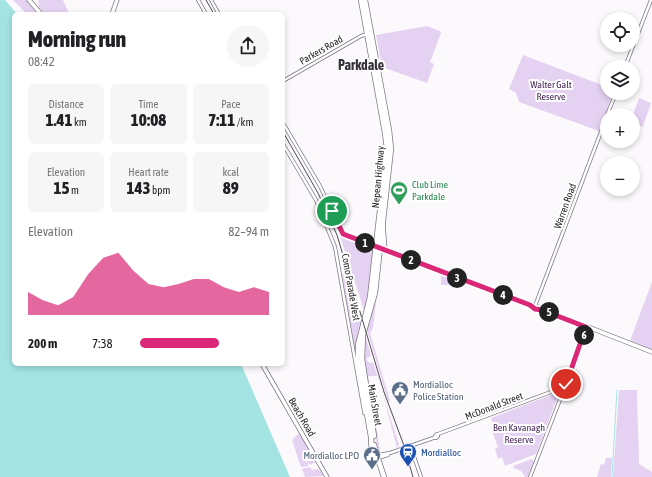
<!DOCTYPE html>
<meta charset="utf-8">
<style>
body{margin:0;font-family:"Asap Condensed",sans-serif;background:#f6f6f6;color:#202124;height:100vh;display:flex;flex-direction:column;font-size:15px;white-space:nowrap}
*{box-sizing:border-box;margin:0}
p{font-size:13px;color:#757577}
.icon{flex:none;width:22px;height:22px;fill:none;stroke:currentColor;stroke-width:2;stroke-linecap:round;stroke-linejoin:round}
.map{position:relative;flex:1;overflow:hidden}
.details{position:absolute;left:12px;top:12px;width:273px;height:354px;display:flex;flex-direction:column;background:#fff;border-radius:6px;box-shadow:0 2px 6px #0003}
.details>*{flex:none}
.tools{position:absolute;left:600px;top:12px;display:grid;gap:8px}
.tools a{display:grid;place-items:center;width:40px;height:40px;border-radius:50%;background:#fff;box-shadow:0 2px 6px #0003;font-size:20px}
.pin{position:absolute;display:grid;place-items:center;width:34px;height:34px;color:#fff;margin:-17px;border:2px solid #fff;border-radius:50%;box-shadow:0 1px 4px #0007}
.km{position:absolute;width:20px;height:20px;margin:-10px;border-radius:50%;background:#222;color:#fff;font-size:11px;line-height:20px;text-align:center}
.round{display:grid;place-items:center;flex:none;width:42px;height:42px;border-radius:21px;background:#f6f6f6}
.summary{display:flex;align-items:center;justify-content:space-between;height:68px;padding:0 16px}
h1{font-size:22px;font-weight:800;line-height:30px}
.stats{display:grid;grid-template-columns:repeat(3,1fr);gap:6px;height:68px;padding:4px 16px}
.stats div{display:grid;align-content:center;border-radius:6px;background:#f6f6f6;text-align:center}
.stats b{font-size:17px;font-weight:800}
.stats small{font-size:11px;font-weight:400}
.stats p{font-size:11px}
.chart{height:112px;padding:8px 16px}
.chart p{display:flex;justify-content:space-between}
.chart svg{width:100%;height:72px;margin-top:4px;fill:#db2777;opacity:.7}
ul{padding:0 16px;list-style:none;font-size:13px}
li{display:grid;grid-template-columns:64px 48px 1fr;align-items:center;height:30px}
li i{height:10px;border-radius:5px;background:#db2777}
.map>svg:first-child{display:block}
</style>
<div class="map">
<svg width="652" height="477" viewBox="0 0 652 477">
<rect width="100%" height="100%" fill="#fcf9fd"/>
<path fill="#e5d1f2" d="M13 0H26L37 14H27Z
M38 0H63L69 14H45L39 7Z
M427 26 440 31 441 33 430 62 434 64 427 83 382 67 376 35Z
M523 55 607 87V93H613L599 131 519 102 516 93 509 89Z
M639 98 651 103 643 126H633V115Z
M340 236 373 249 370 284 364 310Z
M348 273 361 321 357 336 356 358 342 274Z
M441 275 459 281V285H441Z
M652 282V349L631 341V338Z
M377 292 373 328 370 333 390 401H388L367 330Z
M365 334 371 356 367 358V361L370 363 373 362C382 390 390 418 399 445L397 448 378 376H368L380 450 379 454 376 449 374 419 364 363Z
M619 390H637C637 415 639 439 639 464L652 472V477H613Z
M556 393 558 396 536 454 505 466 502 457 498 459 495 449 498 447 492 431 495 430 491 418Z
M299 433 311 454 303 453 306 462H307L308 456 313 457 315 462 310 465 308 463V466L301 467 292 440Z
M606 458H612L611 477H597L601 464 604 465Z
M531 459 534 461 528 477H525L521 471 514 468 513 466Z
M310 467 312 470 318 469 324 476 305 477 302 469Z"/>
<path fill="#a3e4e3" d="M0 0H5L17 14H14V364H241L290 477H0Z"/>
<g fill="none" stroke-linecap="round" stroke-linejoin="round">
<path stroke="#a3e4e3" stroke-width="1" d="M612 477 617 390"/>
<g stroke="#7d7781" stroke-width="4">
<path id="minor" d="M198 0 206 14
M211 0 219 14
M625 67 651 0
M283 81 361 36 367 34
M607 115 616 93
M283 123 320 186 342 233 375 246
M283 144 316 200 335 247 364 411V413L367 412
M535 306 607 116
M564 385 566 387 562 392 560 393 559 390Z
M566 386 588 327
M437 434 438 436 436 438 435 436Z
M438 434 559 389
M410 445 421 477
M378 455 390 453 436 437
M378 458 388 455
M530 477 563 392"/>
</g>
<g stroke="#7d7781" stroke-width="5">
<path id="major" d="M29 0 41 14
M112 14 117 0
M383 225 385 250
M379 248 535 306
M537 307 652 352
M262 364 327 477"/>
</g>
<g stroke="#7d7781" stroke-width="6">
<path id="highway" d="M361 0 385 133 387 149 370 297 358 345V363L371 437 372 458
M365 0 389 130 391 149 375 293 363 335 362 359 374 436
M374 445 377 455
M372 458a3 3 0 1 1 6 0a3 3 0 1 1-6 0Z
M378 459 384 477"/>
</g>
<use href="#minor" stroke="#fff" stroke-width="2.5"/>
<use href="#major" stroke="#fff" stroke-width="3.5"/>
<use href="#highway" stroke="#fff" stroke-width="4.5"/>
<path stroke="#4e4c50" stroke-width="1" d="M206 0 214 14
M283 132 318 193 337 235 384 392 403 443 413 477"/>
</g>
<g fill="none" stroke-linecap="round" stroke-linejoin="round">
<g stroke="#fff" stroke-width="8">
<path id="route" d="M332 211 343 234 530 305 535 309 542 310 586 327 566 384"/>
</g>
<use href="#route" stroke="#db2777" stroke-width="5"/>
</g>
<defs>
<g id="stadium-pin" transform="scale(0.9)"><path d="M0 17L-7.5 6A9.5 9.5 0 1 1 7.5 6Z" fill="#2e9e5b" stroke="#fff"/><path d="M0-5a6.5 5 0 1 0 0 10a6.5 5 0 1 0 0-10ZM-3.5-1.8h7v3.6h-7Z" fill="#fff"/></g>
<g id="civic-pin" transform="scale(0.9)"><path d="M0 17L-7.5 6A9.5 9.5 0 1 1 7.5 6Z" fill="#5c6f8a" stroke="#fff"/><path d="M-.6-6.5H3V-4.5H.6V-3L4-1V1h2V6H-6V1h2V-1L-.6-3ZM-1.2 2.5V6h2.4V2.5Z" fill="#fff"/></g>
<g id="station-pin" transform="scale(0.9)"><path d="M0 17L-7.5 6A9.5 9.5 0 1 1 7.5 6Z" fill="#1a4fb4" stroke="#fff"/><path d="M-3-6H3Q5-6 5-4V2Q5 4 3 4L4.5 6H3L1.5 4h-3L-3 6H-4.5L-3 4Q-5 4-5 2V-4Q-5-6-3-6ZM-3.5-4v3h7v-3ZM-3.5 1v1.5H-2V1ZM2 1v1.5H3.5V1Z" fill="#fff"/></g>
</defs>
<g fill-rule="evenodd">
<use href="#stadium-pin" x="399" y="190"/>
<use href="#civic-pin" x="400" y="390"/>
<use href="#station-pin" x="408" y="452"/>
<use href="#civic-pin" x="372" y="455"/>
</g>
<g text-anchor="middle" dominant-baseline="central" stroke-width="4" stroke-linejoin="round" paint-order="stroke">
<g font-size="10" fill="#29272b" stroke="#fff">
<text transform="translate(321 50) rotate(-30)">Parkers Road</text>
<text transform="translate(378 177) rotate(-85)">Nepean Highway</text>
<text transform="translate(565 206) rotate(-70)">Warren Road</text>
<text transform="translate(351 287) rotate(80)">Como Parade West</text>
<text transform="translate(375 405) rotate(80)">Main Street</text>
<text transform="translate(494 406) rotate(-21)">McDonald Street</text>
<text transform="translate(302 417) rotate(60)">Beach Road</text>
</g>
<g font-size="10" fill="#411f52" stroke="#fff">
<text x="551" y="84">Walter Galt<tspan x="551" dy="12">Reserve</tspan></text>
<text x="519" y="427">Ben Kavanagh<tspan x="519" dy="12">Reserve</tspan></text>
</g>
<g font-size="10" fill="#27864d" stroke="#fff" text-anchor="start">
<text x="412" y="184">Club Lime<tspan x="412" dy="12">Parkdale</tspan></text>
</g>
<g font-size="10" fill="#4e5e75" stroke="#fff" text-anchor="start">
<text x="413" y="384">Mordialloc<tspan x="413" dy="12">Police Station</tspan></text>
<text x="359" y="455" text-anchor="end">Mordialloc LPO</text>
</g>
<g font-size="10" fill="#164399" stroke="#fff" text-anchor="start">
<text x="421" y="452">Mordialloc</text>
</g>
<g font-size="14" font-weight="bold" fill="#353039" stroke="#fff">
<text x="361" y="65">Parkdale</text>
</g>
</g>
</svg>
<div class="tools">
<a><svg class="icon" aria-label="locate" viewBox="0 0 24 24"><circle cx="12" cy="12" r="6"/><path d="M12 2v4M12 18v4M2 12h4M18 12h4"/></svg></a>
<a><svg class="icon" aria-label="layers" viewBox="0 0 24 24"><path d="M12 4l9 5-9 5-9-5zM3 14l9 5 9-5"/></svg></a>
<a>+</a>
<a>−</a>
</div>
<div class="pin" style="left:332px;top:211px;background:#1e9e55"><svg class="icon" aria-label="arrive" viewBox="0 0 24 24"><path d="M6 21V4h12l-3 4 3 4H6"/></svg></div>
<div class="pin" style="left:566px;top:384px;background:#d93025"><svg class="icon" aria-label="check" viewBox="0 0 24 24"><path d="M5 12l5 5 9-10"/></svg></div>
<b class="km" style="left:365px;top:243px">1</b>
<b class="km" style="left:411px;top:260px">2</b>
<b class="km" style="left:457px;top:278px">3</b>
<b class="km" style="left:503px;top:295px">4</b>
<b class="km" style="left:549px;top:312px">5</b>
<b class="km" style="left:584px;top:335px">6</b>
<section class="details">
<div class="summary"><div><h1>Morning run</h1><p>08:42</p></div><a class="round"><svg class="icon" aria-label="share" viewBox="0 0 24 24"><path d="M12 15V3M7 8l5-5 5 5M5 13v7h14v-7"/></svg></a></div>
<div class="stats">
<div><p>Distance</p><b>1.41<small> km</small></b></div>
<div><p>Time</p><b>10:08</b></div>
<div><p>Pace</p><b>7:11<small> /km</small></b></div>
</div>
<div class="stats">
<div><p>Elevation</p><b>15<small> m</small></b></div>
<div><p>Heart rate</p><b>143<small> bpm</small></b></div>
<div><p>kcal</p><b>89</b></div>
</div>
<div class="chart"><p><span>Elevation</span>82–94 m</p>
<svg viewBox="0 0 160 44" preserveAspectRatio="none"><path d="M0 44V30L10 35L20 38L30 33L40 19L50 9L60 6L70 17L80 25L90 27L100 25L110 22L120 22L130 27L140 30L150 27L160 30V44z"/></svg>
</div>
<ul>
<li><b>200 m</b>7:38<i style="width:61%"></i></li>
</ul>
</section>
</div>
